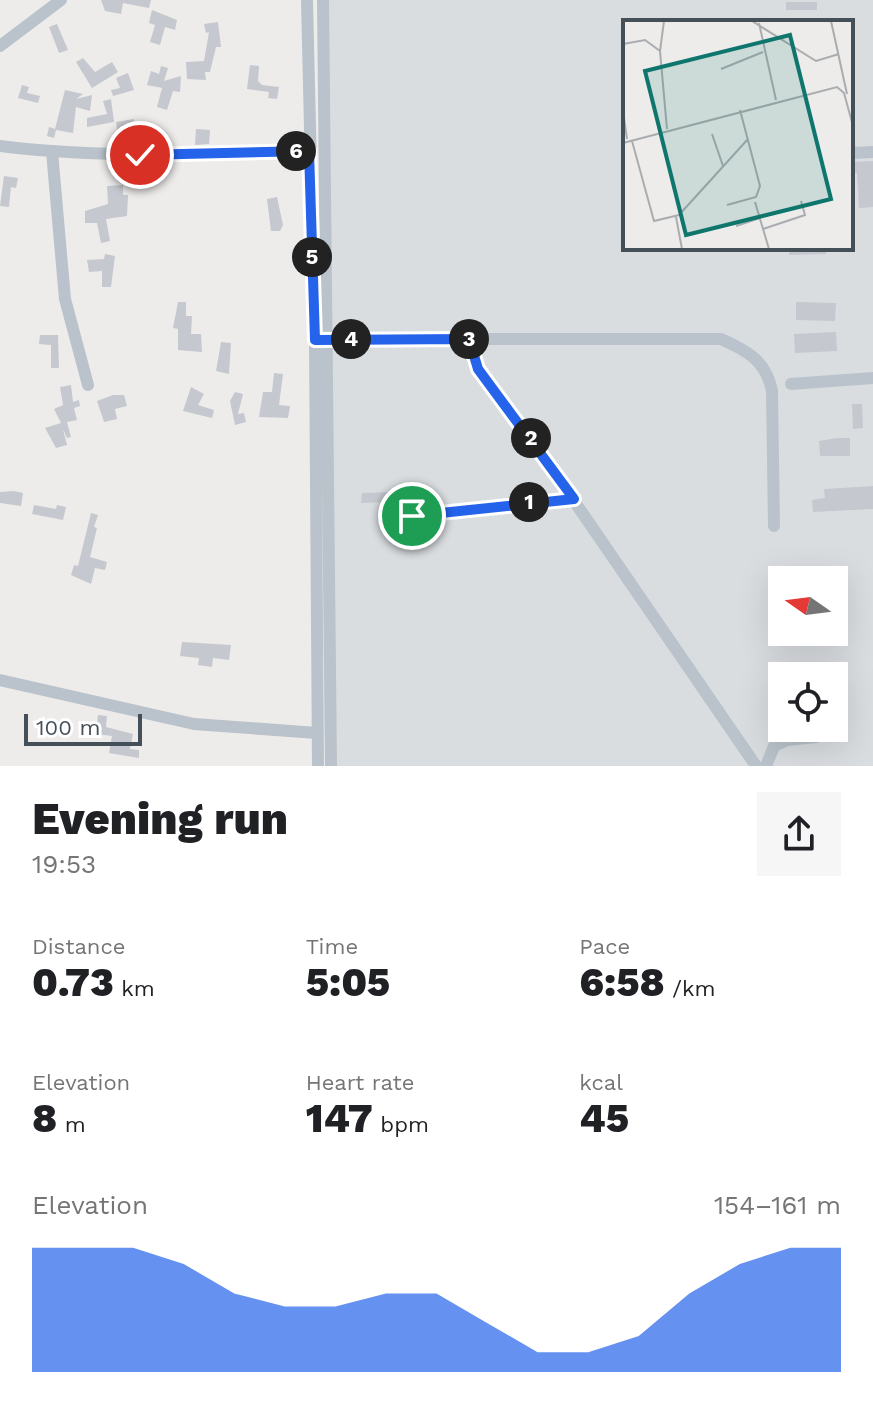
<!DOCTYPE html>
<meta charset="utf-8">
<style>
body{margin:0;font-family:"Work Sans",sans-serif;background:#f6f6f6;color:#202124;height:100vh;display:flex;flex-direction:column;font-size:30px;white-space:nowrap}
*{box-sizing:border-box;margin:0}
p{font-size:26px;color:#757577}
.icon{flex:none;width:44px;height:44px;fill:none;stroke:currentColor;stroke-width:2;stroke-linecap:round;stroke-linejoin:round}
.map{position:relative;height:766px;overflow:hidden}
.side{display:flex;flex-direction:column;background:#fff;flex:1}
.side>*{flex:none}
.needle{width:52px;rotate:284deg}
.buttons{position:absolute;left:768px;top:566px;display:grid;gap:16px}
.buttons a{display:grid;place-items:center;width:80px;height:80px;border-radius:0px;background:#fff;box-shadow:0 8px 32px #0002;font-size:40px}
.scale{position:absolute;left:24px;bottom:20px;width:118px;box-sizing:border-box;padding-left:8px;border:4px solid #454f58;border-top:0;font-size:22px;line-height:28px;white-space:nowrap;color:#454f58;-webkit-text-stroke:6px #fff;paint-order:stroke}
.pin{position:absolute;display:grid;place-items:center;width:68px;height:68px;color:#fff;margin:-34px;border:4px solid #fff;border-radius:50%;box-shadow:0 2px 8px #0007}
.km{position:absolute;width:40px;height:40px;margin:-20px;border-radius:50%;background:#222;color:#fff;font-size:22px;line-height:40px;text-align:center}
.round{display:grid;place-items:center;flex:none;width:84px;height:84px;border-radius:0px;background:#f6f6f6}
.summary{display:flex;align-items:center;justify-content:space-between;height:136px;padding:0 32px}
h1{font-size:44px;font-weight:800;line-height:60px}
.metrics{display:grid;grid-template-columns:repeat(3,1fr);gap:12px;height:136px;padding:8px 32px}
.metrics div{display:grid;align-content:center}
.metrics b{font-size:40px;font-weight:800}
.metrics small{font-size:22px;font-weight:400}
.metrics p{font-size:22px}
.chart{height:224px;padding:16px 32px}
.chart p{display:flex;justify-content:space-between}
.chart svg{width:100%;height:144px;margin-top:8px;fill:#2563eb;opacity:.7}
.map>svg:first-child{display:block}
</style>
<div class="map">
<svg width="873" height="766" viewBox="0 0 873 766">
<rect width="100%" height="100%" fill="#eeebeb"/>
<path fill="#dadde0" fill-rule="evenodd" d="M318 0H873V766H325ZM625 22H851V248H625ZM782 580H834V632H782ZM782 676H834V728H782Z"/>
<path fill="#c5c8ce" d="M101 0H151L149 8 123 3 121 14 105 11Z
M786 2H817V10H786Z
M152 10 177 20 175 30 165 27 160 45 150 42 155 25 149 23Z
M218 22 221 47H216L210 72H205L206 80 187 79 186 62 204 61 209 32 206 33 204 24Z
M57 24 68 50 59 53 49 27Z
M83 58 95 72 112 62 118 72 92 88 76 62Z
M250 65 259 66 258 81 262 85 279 87 277 99 268 98 269 92 247 89Z
M161 66 168 68 164 81 181 76 180 92 173 91 167 110 157 107 162 88 147 85 151 71 159 74Z
M128 73 134 90 113 96 111 90 120 88 116 78Z
M22 85 29 87 27 93 40 96 38 103 18 98Z
M65 90 83 94 76 99 92 95 90 111 76 107 73 133 56 130 54 138 47 136 49 127 55 129Z
M111 99 114 122 87 127V118L107 114 103 101Z
M134 119 137 137 119 141 116 122Z
M196 129 210 130 209 144 195 145Z
M873 161V207L859 208 857 173H852L851 162Z
M4 176 18 178 16 188 11 187 9 207 0 206Z
M123 185V195H128L127 216 106 219 110 241 101 243 97 223H85V211L108 204 107 186Z
M277 197 283 225 280 231H271L267 199Z
M789 248H826V254L789 255Z
M105 254 115 256 111 287H102V271L89 272 87 260 104 259Z
M178 302H186V316H192L191 334H201L202 352 178 350V329L173 328Z
M796 302 836 303 835 321 796 320Z
M836 332 837 351 795 353 794 334Z
M40 335H58L59 368H51V345L39 344Z
M221 342 231 343 229 374 216 371Z
M274 373 283 374 279 405 290 406 288 418 259 417 263 392H272Z
M71 385 73 402 79 400 80 406 74 408 77 420 67 422 71 437 67 438 63 429 67 445 56 448 45 428 61 423 54 409 63 405 60 387Z
M191 387 204 394 198 405 214 410 212 418 183 411Z
M235 392 243 394 238 414 244 413 246 422 235 425 230 401Z
M113 395H124L127 406 115 409 117 419 104 422 97 401Z
M852 404H862L863 428 853 429Z
M837 438H850V456H820L819 441Z
M873 486V509L813 512 812 500 825 498 824 489Z
M14 491 23 493 21 506 0 503V492Z
M392 492 391 502 361 503 362 493Z
M34 505 56 509 57 505 66 507 63 520 32 514Z
M91 513 98 515 94 527 97 528 90 557 107 562 105 570 95 568 91 584 71 575 74 565 78 566Z
M182 642 231 645 229 660 213 658 212 667 198 665 199 658 180 656Z
M98 715 107 716 106 727 133 734 130 749 139 750V758L109 753 112 736 96 734Z"/>
<g fill="none" stroke-linecap="round" stroke-linejoin="round">
<path stroke="#bac3cb" stroke-width="12" d="M307 0 315 340 318 766
M323 0 331 766
M0 46 61 0
M0 146C102 159 206 153 309 151
M52 152 65 299 88 385
M851 153 873 152
M322 339H721C748 351 766 361 772 391L774 526
M469 339 478 369 537 447 756 766
M791 384 873 378
M398 510 412 516 574 499
M0 680 194 724 317 733
M766 766 774 746 787 740 816 737"/>
</g>
<g fill="none" stroke-linecap="round" stroke-linejoin="round">
<g stroke="#fff" stroke-width="16">
<path id="route" d="M140 155 309 151 315 340 469 339 478 369 574 499 412 516"/>
</g>
<use href="#route" stroke="#2563eb" stroke-width="10"/>
</g>
<g transform="translate(623 20)">
<rect width="230" height="230" fill="#eeebeb"/>
<path fill="none" stroke="#aaadb0" stroke-width="2" d="M41 1 37 31 44 109M129 1 193 41 216 34M208 1 224 74M136 3 153 80M0 24 22 20 37 31M98 49 140 32M0 91 4 119M89 114 100 146M9 121 31 201 56 195 125 119M0 123 214 67 221 73 230 106M132 182 146 229M104 185 133 177 137 166 117 90M53 197 59 229M113 206 137 198M140 209 182 195 178 181"/>
<path fill="#0f766e" fill-opacity="0.15" stroke="#0f766e" stroke-width="4" d="M167 15 208 179 63 215 22 51Z"/>
<rect width="230" height="230" fill="none" stroke="#454f58" stroke-width="4"/>
</g>
</svg>
<div class="buttons">
<a><svg class="needle" viewBox="-14 -14 28 28"><path d="M0-13l5 13h-10z" fill="#e53935"/><path d="M0 13l5-13h-10z" fill="#757577"/></svg></a>
<a><svg class="icon" aria-label="locate" viewBox="0 0 24 24"><circle cx="12" cy="12" r="6"/><path d="M12 2v4M12 18v4M2 12h4M18 12h4"/></svg></a>
</div>
<div class="scale">100 m</div>
<div class="pin" style="left:412px;top:516px;background:#1e9e55"><svg class="icon" aria-label="arrive" viewBox="0 0 24 24"><path d="M6 21V4h12l-3 4 3 4H6"/></svg></div>
<div class="pin" style="left:140px;top:155px;background:#d93025"><svg class="icon" aria-label="check" viewBox="0 0 24 24"><path d="M5 12l5 5 9-10"/></svg></div>
<b class="km" style="left:529px;top:502px">1</b>
<b class="km" style="left:531px;top:438px">2</b>
<b class="km" style="left:469px;top:339px">3</b>
<b class="km" style="left:351px;top:339px">4</b>
<b class="km" style="left:312px;top:257px">5</b>
<b class="km" style="left:296px;top:151px">6</b>
</div>
<section class="side">
<div class="summary"><div><h1>Evening run</h1><p>19:53</p></div><a class="round"><svg class="icon" aria-label="share" viewBox="0 0 24 24"><path d="M12 15V3M7 8l5-5 5 5M5 13v7h14v-7"/></svg></a></div>
<div class="metrics">
<div><p>Distance</p><b>0.73<small> km</small></b></div>
<div><p>Time</p><b>5:05</b></div>
<div><p>Pace</p><b>6:58<small> /km</small></b></div>
</div>
<div class="metrics">
<div><p>Elevation</p><b>8<small> m</small></b></div>
<div><p>Heart rate</p><b>147<small> bpm</small></b></div>
<div><p>kcal</p><b>45</b></div>
</div>
<div class="chart"><p><span>Elevation</span>154–161 m</p>
<svg viewBox="0 0 160 44" preserveAspectRatio="none"><path d="M0 44V6L10 6L20 6L30 11L40 20L50 24L60 24L70 20L80 20L90 29L100 38L110 38L120 33L130 20L140 11L150 6L160 6V44z"/></svg>
</div>
</section>
